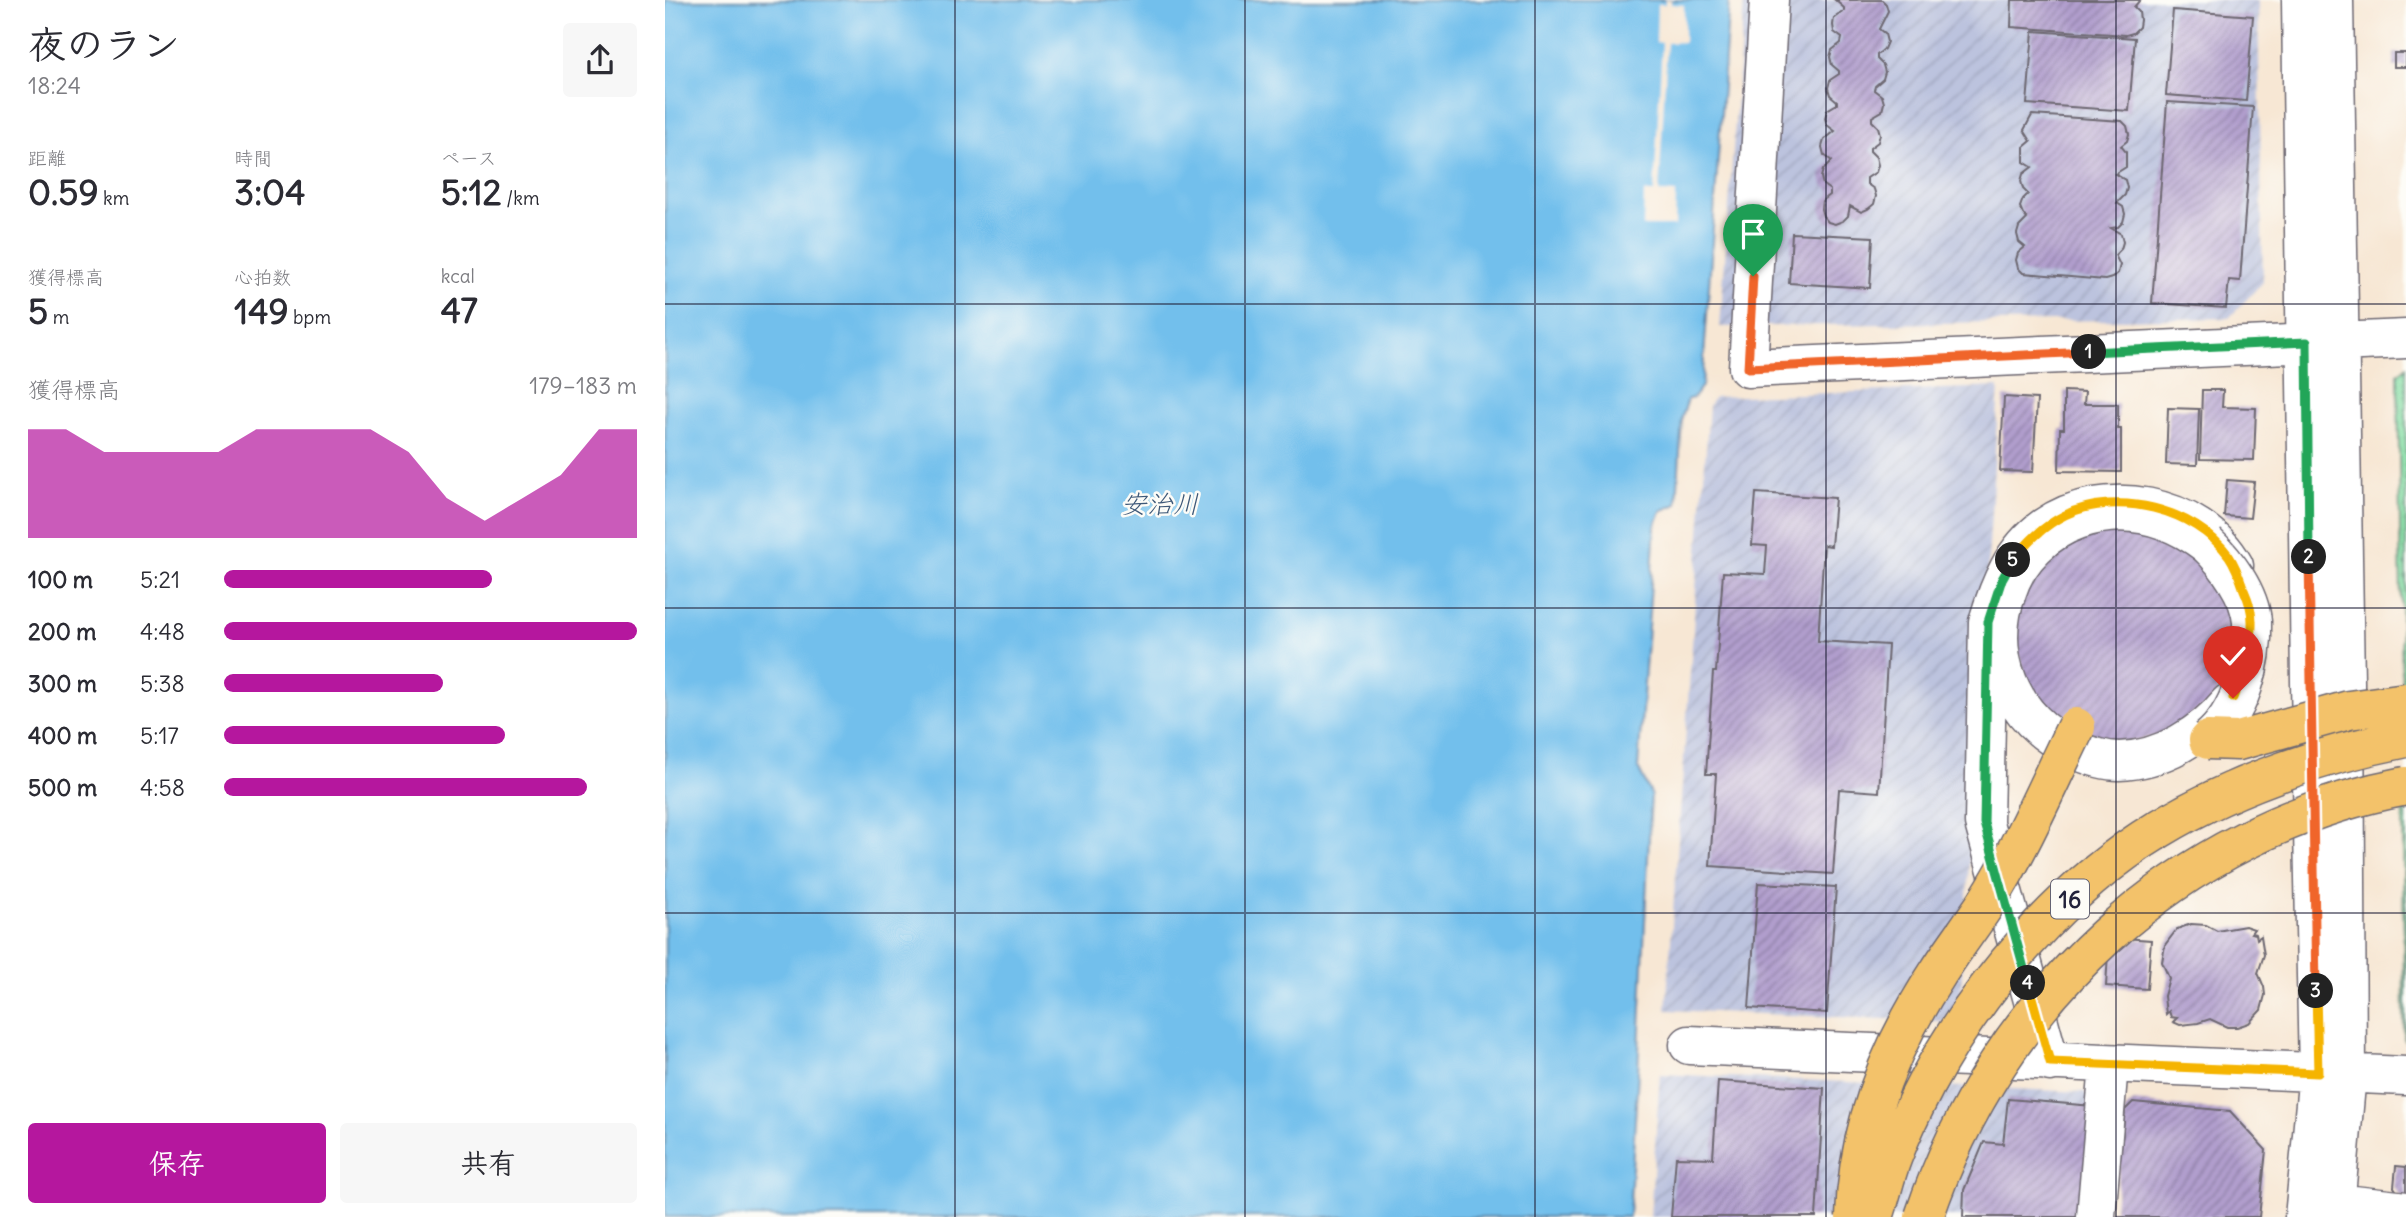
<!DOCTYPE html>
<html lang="ja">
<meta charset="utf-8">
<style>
body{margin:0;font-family:Delius,"Klee One",sans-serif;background:#f7f7f7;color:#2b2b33;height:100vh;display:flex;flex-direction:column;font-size:26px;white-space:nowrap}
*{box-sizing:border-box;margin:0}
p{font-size:23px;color:#7c7c81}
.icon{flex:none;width:38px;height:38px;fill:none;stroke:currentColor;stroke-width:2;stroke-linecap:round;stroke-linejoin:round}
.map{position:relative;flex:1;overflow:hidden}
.side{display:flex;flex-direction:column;background:#fff;width:665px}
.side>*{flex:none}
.pin{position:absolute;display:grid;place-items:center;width:60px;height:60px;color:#fff;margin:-72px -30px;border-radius:50% 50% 50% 0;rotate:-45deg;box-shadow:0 0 7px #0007}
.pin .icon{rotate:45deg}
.km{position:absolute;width:35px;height:35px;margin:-18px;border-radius:50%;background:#222;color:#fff;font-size:19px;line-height:35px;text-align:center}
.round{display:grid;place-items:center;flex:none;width:74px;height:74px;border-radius:7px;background:#f7f7f7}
.head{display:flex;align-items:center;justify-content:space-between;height:119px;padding:0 28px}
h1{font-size:38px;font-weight:700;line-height:52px}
.figures{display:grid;grid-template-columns:repeat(3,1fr);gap:10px;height:119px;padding:7px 28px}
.figures div{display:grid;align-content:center}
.figures b{font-size:35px;font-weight:700}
.figures small{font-size:19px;font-weight:400}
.figures p{font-size:19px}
.chart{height:196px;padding:14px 28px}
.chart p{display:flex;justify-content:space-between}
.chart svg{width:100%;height:126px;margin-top:7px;fill:#b5179e;opacity:.7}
.primary-button{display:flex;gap:14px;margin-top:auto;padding:14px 28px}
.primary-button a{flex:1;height:80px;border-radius:7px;background:#b5179e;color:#fff;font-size:28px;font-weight:700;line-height:80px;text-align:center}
.primary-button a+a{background:#f7f7f7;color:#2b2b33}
ul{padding:0 28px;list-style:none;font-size:23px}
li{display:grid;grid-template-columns:112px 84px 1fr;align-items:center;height:52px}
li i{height:18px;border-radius:9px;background:#b5179e}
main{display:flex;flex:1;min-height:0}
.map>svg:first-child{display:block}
</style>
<main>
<section class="side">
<div class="head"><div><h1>夜のラン</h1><p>18:24</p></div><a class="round"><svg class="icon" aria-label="share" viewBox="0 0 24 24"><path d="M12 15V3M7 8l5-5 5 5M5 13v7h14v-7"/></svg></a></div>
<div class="figures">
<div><p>距離</p><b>0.59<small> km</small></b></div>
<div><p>時間</p><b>3:04</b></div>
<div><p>ペース</p><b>5:12<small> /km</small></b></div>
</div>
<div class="figures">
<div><p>獲得標高</p><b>5<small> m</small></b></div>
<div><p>心拍数</p><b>149<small> bpm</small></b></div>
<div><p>kcal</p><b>47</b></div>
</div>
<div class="chart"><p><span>獲得標高</span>179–183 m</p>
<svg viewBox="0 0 160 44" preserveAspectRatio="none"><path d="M0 44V6L10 6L20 14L30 14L40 14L50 14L60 6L70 6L80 6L90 6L100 14L110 30L120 38L130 30L140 22L150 6L160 6V44z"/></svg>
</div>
<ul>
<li><b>100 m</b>5:21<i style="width:65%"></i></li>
<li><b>200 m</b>4:48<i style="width:100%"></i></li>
<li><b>300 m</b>5:38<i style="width:53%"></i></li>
<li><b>400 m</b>5:17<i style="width:68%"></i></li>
<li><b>500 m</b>4:58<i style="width:88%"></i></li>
</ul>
<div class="primary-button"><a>保存</a><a>共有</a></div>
</section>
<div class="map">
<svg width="1741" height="1217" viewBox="0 0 1741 1217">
<defs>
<pattern id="industrial-furrows" width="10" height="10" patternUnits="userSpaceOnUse" patternTransform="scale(1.75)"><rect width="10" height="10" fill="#bcc3de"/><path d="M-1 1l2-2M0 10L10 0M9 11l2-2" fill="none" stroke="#a1a7bf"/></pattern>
<pattern id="park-dots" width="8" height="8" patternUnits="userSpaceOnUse" patternTransform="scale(1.75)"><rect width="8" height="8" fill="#85dfa4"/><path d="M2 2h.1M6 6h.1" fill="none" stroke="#73bf8e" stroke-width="1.8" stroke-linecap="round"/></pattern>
<pattern id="building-hatch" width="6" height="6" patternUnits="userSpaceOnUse" patternTransform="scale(1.75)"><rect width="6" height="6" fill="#b19ecd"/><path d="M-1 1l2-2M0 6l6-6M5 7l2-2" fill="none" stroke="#9080a8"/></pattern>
</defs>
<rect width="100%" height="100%" fill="#fdfcf7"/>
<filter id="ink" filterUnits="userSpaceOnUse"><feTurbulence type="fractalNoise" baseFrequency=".0143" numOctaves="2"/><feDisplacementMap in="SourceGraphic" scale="14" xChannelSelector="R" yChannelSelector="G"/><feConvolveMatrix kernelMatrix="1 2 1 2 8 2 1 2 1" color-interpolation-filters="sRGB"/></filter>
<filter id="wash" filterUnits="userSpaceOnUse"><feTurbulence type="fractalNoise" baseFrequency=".00686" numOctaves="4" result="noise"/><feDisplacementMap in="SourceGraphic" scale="28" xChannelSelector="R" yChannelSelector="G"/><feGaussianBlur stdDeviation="1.57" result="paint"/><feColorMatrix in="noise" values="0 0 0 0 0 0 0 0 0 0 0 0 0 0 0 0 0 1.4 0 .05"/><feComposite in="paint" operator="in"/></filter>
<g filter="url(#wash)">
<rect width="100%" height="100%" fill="#f7e7d4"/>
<path fill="url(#industrial-furrows)" d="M1079 0H1593L1598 282 1564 318 1055 327Z
M1334 387 1294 1022 1001 1010 1044 406 1049 397Z
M995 1074 1420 1092 1431 1107 1420 1217H985Z"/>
<path fill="url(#park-dots)" stroke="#548070" stroke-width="2" d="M1741 367V687H1737L1733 374Z
M1738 809H1741V1042L1739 1039Z"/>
<path fill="#72bfec" stroke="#4a7094" stroke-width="2" d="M0 0H1064L1037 386 1028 398 1023 399 1017 417 1012 504 996 511 990 527 973 768 986 794 973 1072 964 1217H0Z"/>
<path fill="#f7e7d4" d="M1000 0H1006V4L1019 5V42L1002 43 994 192 1011 193 1010 226H978L979 192H989L997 43 991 42 992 4H1000Z"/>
<g id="blocks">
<path fill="url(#building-hatch)" d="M1170 0H1217L1221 4 1223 11 1214 29 1220 34 1222 42 1219 49 1212 55V59L1218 65 1220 72 1218 79 1210 86 1209 90 1217 96 1219 103 1217 111 1207 117V121L1213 127 1215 134 1213 142 1205 148V151L1211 157 1213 165 1211 172 1202 178V184L1209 189 1211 196 1209 204 1203 209 1196 212 1185 206 1183 216 1178 221 1170 224 1163 222 1158 216 1156 209 1157 201 1165 195V190L1158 185 1156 177 1158 170 1167 161 1159 155 1157 147 1159 140 1170 131 1162 125 1160 118 1162 110 1172 104V101L1165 95 1163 88 1165 80 1174 74V71L1167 65 1165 57 1167 50 1176 43 1177 38 1169 32 1168 25 1169 18 1179 11V8Z
M1347 0H1475L1469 7 1474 12 1475 20 1474 27 1468 33 1461 35 1346 27Z
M1508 10 1588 16 1581 101 1501 95Z
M1368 31 1470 38 1464 111 1362 104Z
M1729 53H1741V67H1729Z
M1502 102 1588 107 1575 281 1564 280 1561 308 1487 303Z
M1367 115 1457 121 1462 126 1464 134 1462 141 1456 146 1461 152V167L1450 174 1460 180 1462 188 1460 195 1452 203 1458 207 1460 214 1458 222 1453 227 1446 228 1456 234 1458 242 1456 249 1450 255 1455 265 1453 273 1447 278 1440 280 1358 273 1353 268 1351 260 1353 253 1360 247 1354 242 1352 234 1354 227 1362 219 1358 214 1355 207 1358 199 1363 194 1358 189 1356 181 1358 174 1367 167 1359 162V147L1366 141 1359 130Z
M1127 233 1208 237 1205 288 1124 283Z
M1537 390H1558L1557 407 1591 408 1589 460 1535 459Z
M1399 391 1420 392 1419 404H1453V429H1456V472L1394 471 1395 429H1399Z
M1339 397 1372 399 1368 472 1335 471Z
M1503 408 1534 409 1532 465 1501 464Z
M1562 480 1589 482 1585 518 1559 516Z
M1091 493 1170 498 1166 546 1159 545 1153 641 1223 645 1214 792 1174 789 1168 874 1045 866 1051 774H1041L1048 672H1051L1058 572 1100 574 1102 546 1087 545Z
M1422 526 1516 534 1570 611 1565 669 1557 686 1545 702 1498 735 1460 742 1440 741 1422 735 1388 716 1363 686 1348 631 1364 575Z
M1093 883 1171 887 1162 1013 1084 1008Z
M1526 924 1541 925 1552 931 1580 926 1589 929 1586 933 1591 934 1592 939 1596 936 1599 955 1593 973 1599 987 1600 995 1596 1010 1584 1023 1572 1027H1562L1545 1019 1533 1023 1515 1025 1508 1022 1512 1018 1506 1017 1504 1011 1501 1014 1499 996 1504 978 1497 962 1500 945 1512 929Z
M1444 937 1486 940 1482 989 1441 986Z
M1053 1081 1159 1088 1151 1217H1006L1011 1157 1048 1158Z
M1343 1099 1428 1106 1416 1217H1298L1299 1190 1319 1142 1338 1144Z
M1468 1102 1565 1111 1601 1150 1594 1217H1449L1460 1110Z
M1731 1166 1741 1167V1200L1737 1199 1729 1187Z"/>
</g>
</g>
<g filter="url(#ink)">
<use href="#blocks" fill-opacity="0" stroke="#6d6771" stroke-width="2"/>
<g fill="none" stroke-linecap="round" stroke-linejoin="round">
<g stroke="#6d6771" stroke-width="41">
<path id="minor" d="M1104 0 1083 368 1741 339
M1636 0 1645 682 1653 1073 1639 1217
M1669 0 1680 682 1682 1074 1669 1217
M1542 544C1503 515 1460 503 1413 520 1381 531 1354 557 1343 589 1319 654 1345 719 1408 749 1422 755 1438 761 1454 761 1496 760 1538 735 1564 703
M1024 1045 1741 1076
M1385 1062 1319 823 1323 622C1334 585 1348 550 1380 527 1438 486 1534 503 1569 566
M1671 1203 1741 1211
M1431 1217 1444 1065"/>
</g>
<use href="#minor" stroke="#fff" stroke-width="38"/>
<g stroke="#6d6771" stroke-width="41" stroke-linecap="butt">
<path id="minor-bridge" d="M1542 544C1562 563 1585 594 1587 622 1589 663 1575 714 1543 740"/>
</g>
<g stroke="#6d6771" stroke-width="41" stroke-linecap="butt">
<path id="highway-bridge" d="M1543 740 1573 741 1684 710 1741 702
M1190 1217C1192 1129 1225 1046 1273 973 1288 949 1306 926 1321 903 1356 848 1382 786 1411 727
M1209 1217C1216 1197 1220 1176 1228 1156 1237 1132 1249 1107 1261 1084 1314 986 1398 887 1494 829 1570 783 1655 755 1741 738
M1259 1217C1332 998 1513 829 1741 786"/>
</g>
<use href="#minor-bridge" stroke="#fff" stroke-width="38"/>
<use href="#highway-bridge" stroke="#f3c26a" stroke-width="38"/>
</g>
</g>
<g fill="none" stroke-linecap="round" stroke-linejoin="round" filter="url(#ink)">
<g stroke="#fff" stroke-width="14">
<path id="split-1" d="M1088 276 1083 368 1424 352"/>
</g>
<g stroke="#fff" stroke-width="14">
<path id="split-2" d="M1424 352 1642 342 1644 557"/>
</g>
<g stroke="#fff" stroke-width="14">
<path id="split-3" d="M1644 557 1651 991"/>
</g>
<g stroke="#fff" stroke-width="14">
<path id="split-4" d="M1363 983 1385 1062 1653 1073 1651 991"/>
</g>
<g stroke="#fff" stroke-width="14">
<path id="split-5" d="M1348 560 1337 579 1323 622 1319 823 1363 983"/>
</g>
<g stroke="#fff" stroke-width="14">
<path id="split-6" d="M1348 560C1363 542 1378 526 1400 515 1453 490 1529 508 1564 556 1571 566 1575 578 1579 590 1583 599 1587 610 1587 621 1588 647 1577 674 1568 698"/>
</g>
<use href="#split-1" stroke="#f0652b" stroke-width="9"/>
<use href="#split-2" stroke="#22a559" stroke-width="9"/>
<use href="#split-3" stroke="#f0652b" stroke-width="9"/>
<use href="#split-4" stroke="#f5b400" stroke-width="9"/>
<use href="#split-5" stroke="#22a559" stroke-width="9"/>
<use href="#split-6" stroke="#f5b400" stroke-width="9"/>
</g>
<path fill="none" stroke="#22223b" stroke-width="2" stroke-opacity="0.55" d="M290 0V1217M580 0V1217M870 0V1217M1161 0V1217M1451 0V1217M0 304H1741M0 608H1741M0 913H1741"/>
<g text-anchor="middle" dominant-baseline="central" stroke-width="5" stroke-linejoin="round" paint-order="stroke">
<rect fill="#fdfcf7" stroke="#646373" stroke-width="2" x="1386" y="879.5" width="38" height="39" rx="5"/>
<g font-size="23" font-weight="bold" fill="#22223b">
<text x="1405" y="899">16</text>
</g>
<g font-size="26" font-style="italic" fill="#3e5979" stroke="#fdfcf7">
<text x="495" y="503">安治川</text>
</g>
</g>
</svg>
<div class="pin" style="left:1088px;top:276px;background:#1e9e55"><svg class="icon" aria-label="arrive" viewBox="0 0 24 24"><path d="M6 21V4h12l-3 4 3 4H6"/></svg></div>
<div class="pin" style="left:1568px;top:698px;background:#d93025"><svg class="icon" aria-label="check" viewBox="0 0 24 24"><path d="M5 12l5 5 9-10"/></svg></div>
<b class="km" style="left:1424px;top:352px">1</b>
<b class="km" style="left:1644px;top:557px">2</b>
<b class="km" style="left:1651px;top:991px">3</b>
<b class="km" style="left:1363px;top:983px">4</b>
<b class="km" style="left:1348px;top:560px">5</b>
</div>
</main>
